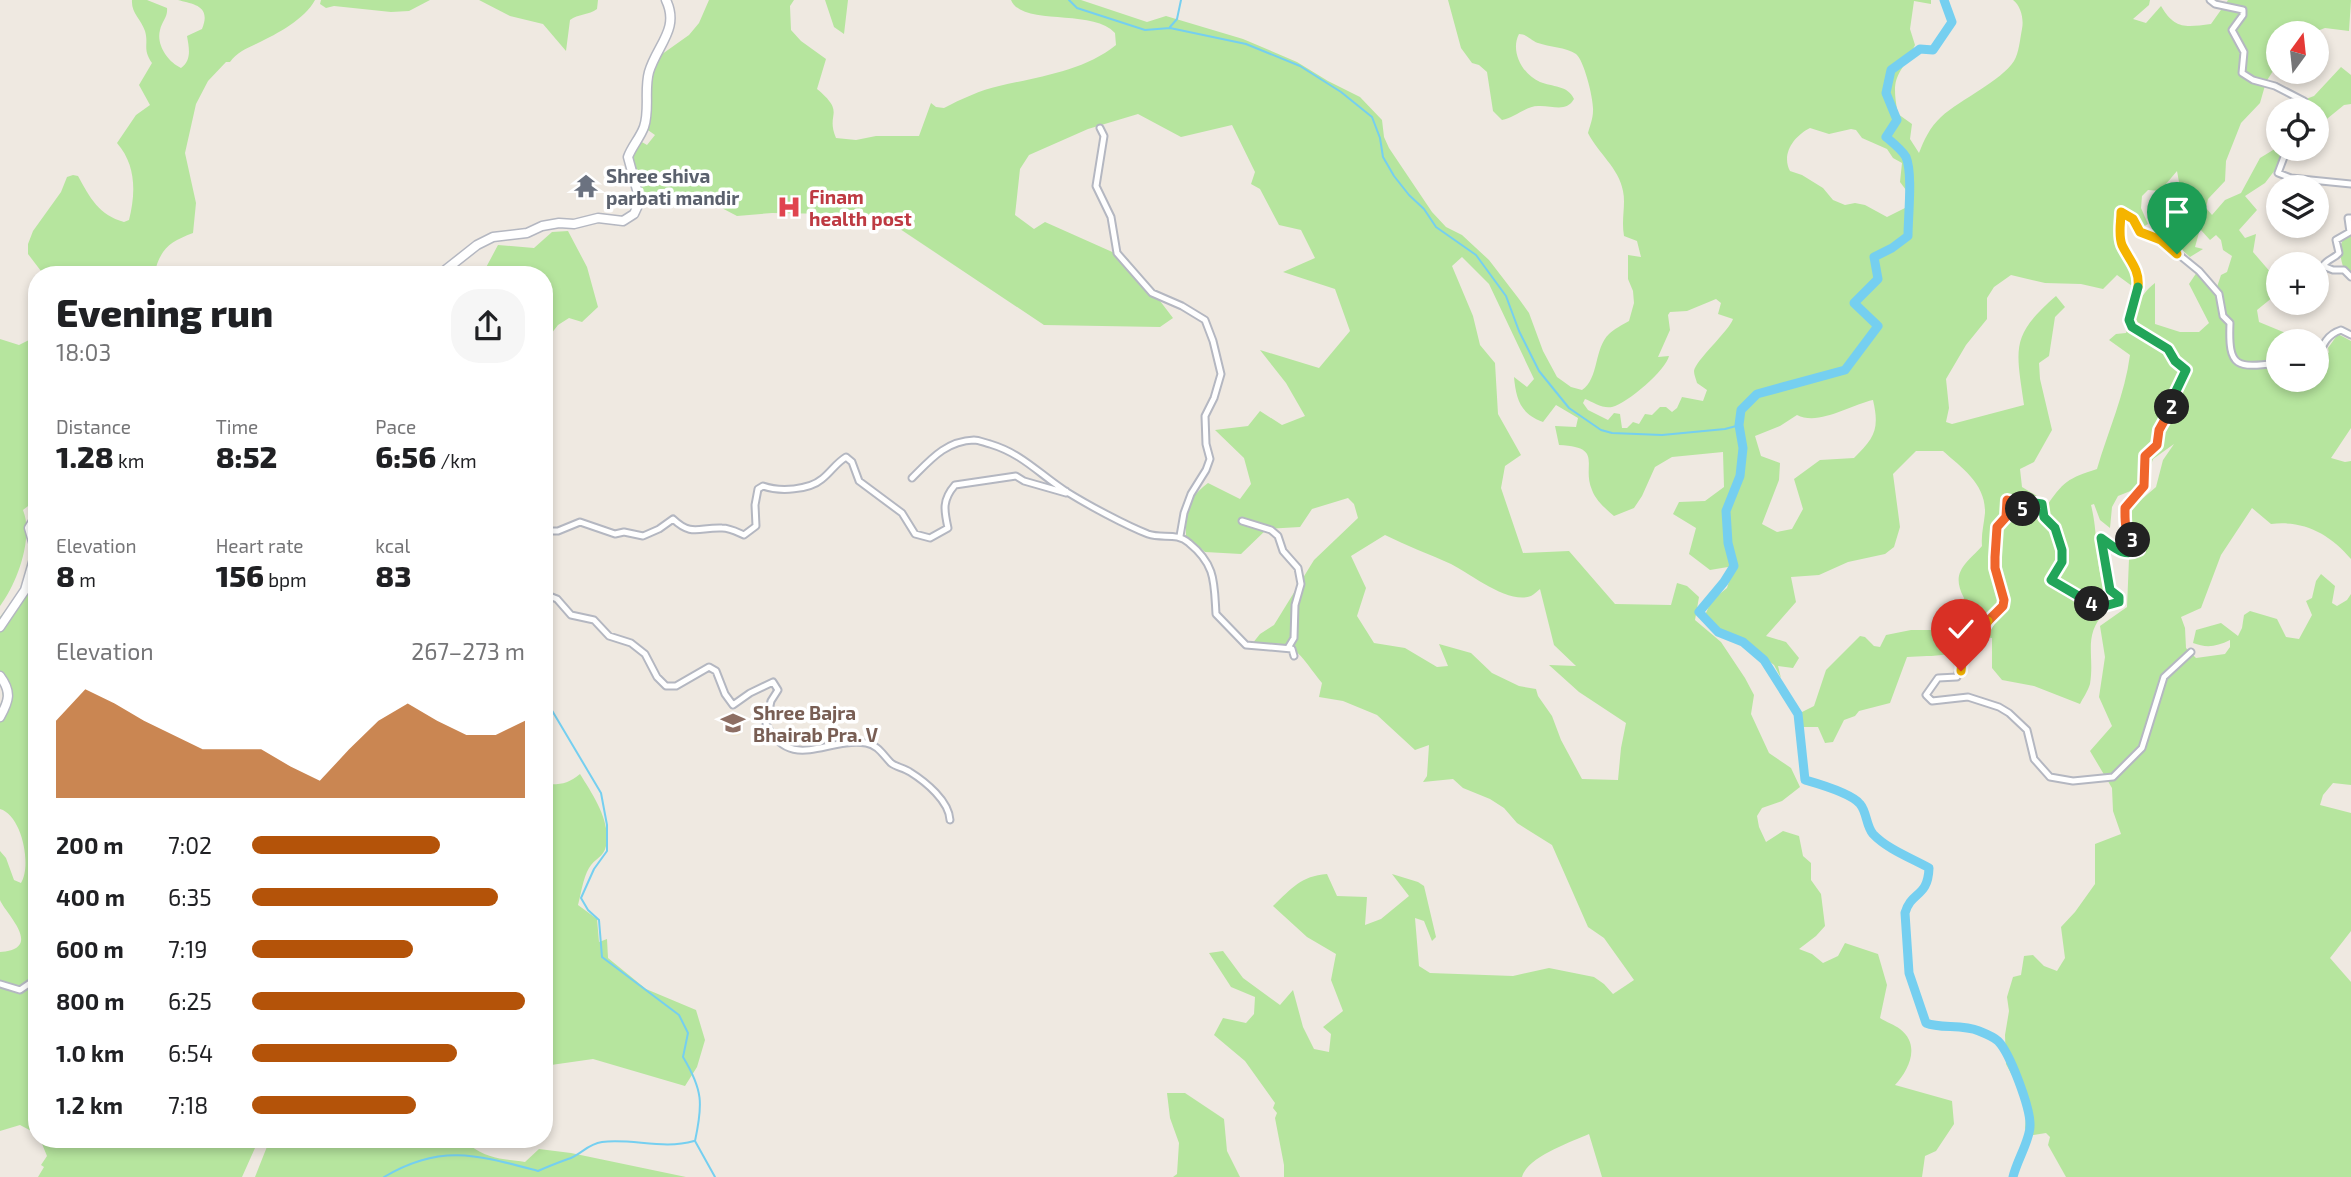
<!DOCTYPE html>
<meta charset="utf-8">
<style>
body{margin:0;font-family:"Exo 2",sans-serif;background:#f6f6f6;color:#202124;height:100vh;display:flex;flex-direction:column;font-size:26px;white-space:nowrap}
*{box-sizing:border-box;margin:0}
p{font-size:23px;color:#757577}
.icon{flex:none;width:38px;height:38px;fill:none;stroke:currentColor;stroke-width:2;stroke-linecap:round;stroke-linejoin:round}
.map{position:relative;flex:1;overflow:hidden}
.drawer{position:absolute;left:28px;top:266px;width:525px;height:882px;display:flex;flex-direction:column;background:#fff;border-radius:28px;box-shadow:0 4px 10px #0003}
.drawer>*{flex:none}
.needle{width:46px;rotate:15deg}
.controls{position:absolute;left:2266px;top:21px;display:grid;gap:14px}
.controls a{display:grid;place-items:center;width:63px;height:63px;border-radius:50%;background:#fff;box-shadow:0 4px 10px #0003;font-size:35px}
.pin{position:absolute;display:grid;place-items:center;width:60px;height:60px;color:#fff;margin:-72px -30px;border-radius:50% 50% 50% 0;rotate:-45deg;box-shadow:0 0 7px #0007}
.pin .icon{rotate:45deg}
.km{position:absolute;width:35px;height:35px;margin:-18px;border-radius:50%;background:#222;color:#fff;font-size:19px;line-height:35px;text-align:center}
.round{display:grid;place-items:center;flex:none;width:74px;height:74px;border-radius:28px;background:#f6f6f6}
.headline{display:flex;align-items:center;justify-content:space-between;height:119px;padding:0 28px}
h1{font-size:38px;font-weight:800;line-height:52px}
.stats{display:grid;grid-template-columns:repeat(3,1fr);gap:10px;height:119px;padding:7px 28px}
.stats div{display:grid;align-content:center}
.stats b{font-size:30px;font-weight:800}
.stats small{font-size:19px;font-weight:400}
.stats p{font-size:19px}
.chart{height:196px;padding:14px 28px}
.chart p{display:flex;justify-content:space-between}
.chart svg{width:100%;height:126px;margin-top:7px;fill:#b45309;opacity:.7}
ul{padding:0 28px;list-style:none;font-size:23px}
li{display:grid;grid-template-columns:112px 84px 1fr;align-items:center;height:52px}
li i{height:18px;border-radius:9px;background:#b45309}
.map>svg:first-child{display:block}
</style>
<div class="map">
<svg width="2351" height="1177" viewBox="0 0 2351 1177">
<rect width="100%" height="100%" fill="#efe9e1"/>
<path fill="#f0e6d1" d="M736 714 740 735 734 736 731 735 729 728 727 715Z"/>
<path fill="#b6e59e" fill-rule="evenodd" d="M132 0H147L167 8C168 17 162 21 160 30 156 45 168 62 181 68 192 60 189 48 187 36L202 29C212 5 192 4 178 0H315C305 19 277 34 258 43 247 48 237 52 230 62H226L208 81 196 104 185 153 196 203 193 233C169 242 160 249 154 275H44L28 254V244L33 231 61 192 67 177 73 175 78 176C90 198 99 215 124 222L129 220C136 192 136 165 117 143L136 115 150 105 139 85 152 63C142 48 149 45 145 31 141 19 131 13 132 0Z
M321 0H430L409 11 391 12 334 6 326 8 320 4Z
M479 0H598L597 9C589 15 578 14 570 20L566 51 543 24 510 16Z
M709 0H794L790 6 791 30 801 41 826 59 817 89C847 114 825 112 836 138L856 140 876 136H919L931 103 936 107 944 108C961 99 981 90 999 86 1038 77 1084 71 1116 45L1115 33C1092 8 1022 27 1011 0H1081L1147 22 1166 16 1243 39 1297 62 1328 81 1360 97 1382 120 1384 137 1389 148 1432 212 1446 227 1462 235 1489 260 1519 299 1529 313 1543 351 1557 377 1571 387 1582 390C1599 379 1594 348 1609 334 1614 329 1622 325 1629 321L1634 303 1633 291 1628 279V255L1641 257 1637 241 1624 236C1621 219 1626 205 1623 191 1619 168 1598 153 1588 133 1590 126 1593 118 1593 111 1594 100 1584 60 1576 54 1566 47 1549 47 1538 43 1530 40 1527 34 1519 34 1510 51 1522 74 1540 82 1552 87 1568 85 1574 99 1566 113 1552 105 1538 106 1526 106 1514 118 1502 120L1493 111 1487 72 1479 65 1472 63 1461 48 1448 0H1931V4L1914 1 1910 29 1915 45C1899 79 1890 73 1898 114L1912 124 1910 139 1919 153C1924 140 1930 127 1941 117 1961 99 2001 81 2014 61 2019 53 2020 39 2022 29 2024 19 2021 6 2013 0H2150L2149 5 2133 19 2146 23 2161 6C2175 30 2186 27 2211 24L2228 0H2351L2349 31 2325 28 2312 33H2278V63L2266 82 2260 103 2241 123 2226 161 2225 181 2208 199 2206 208 2212 215 2225 200 2241 193 2260 158 2278 147 2298 149 2295 155 2285 157 2265 183 2245 196 2257 210 2239 230 2245 238 2256 234 2253 252 2278 281V293L2257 310 2259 322 2305 341H2278V380H2317V346L2329 353 2328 348 2338 334 2351 341V428L2331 458 2345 462 2351 461V559C2330 534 2304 520 2271 524L2252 508 2221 555 2201 608 2181 617 2185 628 2186 648 2196 658 2225 654 2230 647V640C2216 647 2206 648 2193 643L2196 630 2221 623 2238 636 2242 628 2244 615 2250 611 2277 619 2286 637 2299 639 2312 615 2306 601 2312 598 2316 581 2321 574 2335 586 2332 603 2337 606 2347 600 2351 594V785L2333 783 2323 795 2320 805 2351 813V931L2330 958 2351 982V1177H2066L2048 1145 2050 1137 2046 1133 2028 1136 2025 1128 2026 1116 2017 1085 2006 1064 2005 1035 2009 1011 2007 997 2013 977 2021 975 2024 956 2033 955 2044 966 2057 971 2065 958 2061 927 2075 912 2095 884V844L2121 834 2113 811 2112 788 2090 751 2112 726 2099 697 2105 657 2100 626 2127 607 2129 559 2146 553 2131 531 2128 511 2156 487 2163 460 2174 444 2153 459 2149 471 2138 488 2118 496 2112 507 2110 528 2100 520 2094 504 2091 505C2099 536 2094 568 2108 599L2105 603 2074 589 2057 578C2060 572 2067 563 2067 556 2068 541 2057 524 2046 515V509L2040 514 2052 529 2059 550V561L2050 571 2049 581 2073 598 2106 611C2082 636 2095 653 2090 684 2088 691 2083 698 2080 704L2034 686 2002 680 1992 668V638L1978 636C1962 659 1933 655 1907 657L1890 703 1859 711 1855 716 1844 720 1833 742 1825 743 1818 727H1800L1802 717 1800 713 1814 706 1826 670 1860 636 1865 637 1874 646 1880 647 1886 635 1911 630H1936L1959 611 1964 598C1950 572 1966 564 1982 546 1981 534 1984 524 1985 513 1986 484 1962 468 1943 451H1916L1893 474 1900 527 1894 547 1885 554 1848 562 1819 575 1791 577 1796 602 1766 636 1786 642 1799 658 1793 668 1778 666 1781 678 1774 665 1744 642 1719 632 1705 615 1712 600 1727 588 1734 566 1710 570 1689 554 1696 528 1673 514 1679 502 1705 501 1724 487 1723 452 1672 457 1655 467 1642 496 1634 508 1614 516C1606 509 1596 501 1592 490 1581 465 1605 447 1559 445L1555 426 1576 427 1578 418 1556 405 1543 422C1520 414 1516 398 1514 377L1527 387 1534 379 1489 284 1462 257 1452 266 1473 316 1480 345 1495 363 1498 414 1521 455 1505 466 1501 488 1523 553 1569 551 1615 604 1671 605 1677 583 1687 586 1699 597 1695 620 1721 642 1745 678 1754 695 1751 714 1769 753 1791 768 1800 787 1782 801 1762 808 1757 816 1759 827 1766 842 1783 831 1799 836 1803 856 1811 863V880L1821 894 1825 926 1816 936 1799 949 1812 954 1823 963 1838 956 1845 943 1878 954 1887 985 1880 1018C1886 1022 1895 1025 1900 1029 1921 1045 1909 1070 1895 1085L1952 1101 1954 1124 1936 1151 1925 1156 1922 1177H1602L1589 1134C1571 1142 1527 1157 1522 1177H1284V1165L1275 1118 1277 1113 1273 1108 1275 1103 1245 1061 1214 1035 1223 1018 1246 1023 1254 1014 1255 997 1231 987 1209 953 1223 951 1243 978 1280 1005 1293 990 1303 1027 1314 1049 1329 1052 1331 1034 1323 1027 1343 1011 1331 980 1336 954 1307 937 1273 906C1292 888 1301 876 1327 874L1337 896 1367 897 1365 925 1381 919 1409 896 1392 874 1418 882 1424 886 1436 937 1432 941 1424 921 1415 918 1419 966 1430 973 1513 976 1549 968 1594 977 1604 984 1613 994 1634 980 1604 938 1588 927 1552 845 1517 823 1504 808 1490 799 1463 788 1453 779 1423 782 1427 776 1429 745 1415 750 1377 715 1343 701 1319 697 1322 683C1297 652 1296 639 1252 644L1260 634 1274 625 1314 560 1358 518 1354 504 1348 498 1312 509 1300 527 1267 529 1241 554 1205 552 1186 536C1186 510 1186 500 1208 483L1240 499 1251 484 1244 458 1215 430 1248 426 1260 411 1282 425 1305 416 1286 383 1260 350 1319 368 1350 331 1335 289 1283 272 1315 258 1301 230 1279 225 1260 189 1251 184 1255 172 1232 125 1181 137 1138 114 1088 129 1029 155 1020 169 1015 215 1034 229 1045 222 1128 259 1173 318 1160 327 1044 325 900 229 838 214 772 213 737 216 718 206 699 201 640 199 631 164 635 138 647 145 655 135 645 128 651 62 689 35 699 23ZM1810 128 1829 134 1851 129 1856 130 1862 138 1887 149 1893 158 1902 163 1900 182 1906 190 1905 208 1887 217 1865 205 1855 203 1845 205 1833 200 1823 188 1802 175 1790 171C1781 154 1794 136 1810 128ZM2177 171 2181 193 2163 203 2158 228 2190 257 2203 249 2195 247 2200 229 2210 240 2216 235 2221 240 2223 250 2232 256 2227 272 2221 275 2217 287 2212 286 2199 269 2189 284 2209 323 2199 332H2180L2155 324V283C2138 296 2133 314 2126 333L2116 334 2109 340 2130 355C2125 394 2108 431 2097 469 2068 478 2063 482 2046 507L2037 496 2022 487 2020 469 2034 462 2052 430 2040 379 2039 363 2049 356 2055 317 2065 307 2056 296C2010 336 2016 348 2024 405L1952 424 1946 422 1949 408 1946 379 1966 345 1987 319V298L1994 287 2011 275 2045 283 2081 284 2103 289 2117 275 2132 286 2135 276 2115 242 2117 212 2126 207 2135 232 2148 224 2141 208 2142 196 2148 190 2160 191ZM1716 299 1721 303 1718 314 1733 319C1729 331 1695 361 1694 371 1694 375 1696 379 1697 383L1707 390 1703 401 1682 397 1677 408 1672 412 1666 407H1660L1652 415 1645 414 1639 424 1633 422 1627 428H1622L1620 414 1614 413 1608 420 1588 410 1583 403 1585 399C1593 402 1603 409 1612 407 1628 403 1666 370 1669 356L1658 357 1670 330 1668 315 1670 312 1687 311ZM1873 400C1880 430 1874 438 1854 458L1820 460 1794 479 1803 509 1792 529 1777 532 1762 524 1779 480 1780 463 1761 456 1755 436 1780 426 1797 415C1819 426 1850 405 1873 400ZM1385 535C1407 546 1429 554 1451 564 1469 573 1509 605 1531 596 1535 594 1537 591 1540 589L1554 645 1576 666 1549 665 1579 692 1626 723 1621 748 1618 780 1582 779 1561 740 1552 716 1538 696 1536 689 1519 686 1492 673 1471 653 1439 644 1448 666 1437 667 1405 648 1374 643 1357 616 1366 588 1351 556Z
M825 0H848L844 34 834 27Z
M2341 67 2351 75V104L2344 105 2317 127V110H2303L2306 99 2314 96Z
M2351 230V274L2344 270C2339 253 2337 243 2351 230Z
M568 231 587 267 598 307 582 322 569 318 558 325 544 343V275H482L498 245 534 248 552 232Z
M37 336V499L23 510C34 537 17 584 0 606V339L19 345Z
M35 522H37V1134L20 1125 0 1131V952C45 949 5 913 0 900 0 889 0 863 0 851L6 858 14 880 21 883C32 866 22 815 0 809V706L3 697 0 678V617L22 589 35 545Z
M580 774C593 795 611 821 606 846 604 857 594 859 589 868 583 878 581 894 578 905L597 919 599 942 607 939 608 958 646 989 696 1010 705 1040 697 1067 685 1086 593 1059 544 1066V784C560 785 568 784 580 774Z
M1167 1093H1185L1224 1119 1227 1151 1240 1177H1173L1177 1174 1179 1143 1170 1118Z
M40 1139H259L242 1177H38L44 1167 41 1165 47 1156Z
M270 1139H468L469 1145C488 1159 503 1159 525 1162L539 1149 571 1153 686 1177H255Z"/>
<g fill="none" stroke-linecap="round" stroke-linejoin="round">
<path stroke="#75cff0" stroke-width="2" d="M1069 0 1077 8 1145 30 1170 28 1246 44 1300 66 1341 92 1372 117 1380 138 1383 157 1394 176 1409 195 1424 209 1436 227 1476 255 1506 296 1519 331 1539 371 1569 408 1601 430 1612 433 1662 435 1725 429 1740 425
M1170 27 1177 19 1181 0
M544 697 601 793 607 825V851L594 869 581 898 588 910 599 920 602 957 679 1015 688 1033 683 1057C703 1090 703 1104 695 1141L715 1177
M384 1177C441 1143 478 1155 538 1171 549 1166 557 1163 568 1159 581 1155 587 1144 602 1142 632 1138 663 1150 694 1141"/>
<path stroke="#75cff0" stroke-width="9" d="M1944 0 1952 22 1933 50 1920 49 1891 70 1886 93 1897 120 1886 137C1892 142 1902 150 1906 157 1913 174 1908 216 1908 236L1892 248 1874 257 1878 279 1854 303 1878 326 1845 370 1757 394 1741 410 1739 425 1743 448 1740 476 1726 511 1728 543 1734 566 1724 582 1699 612 1718 632 1743 642 1764 660 1798 714 1805 780C1819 784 1851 793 1860 804 1867 812 1866 826 1873 834 1887 849 1911 858 1929 868 1928 898 1911 891 1905 913L1909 973 1926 1023C1940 1029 1962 1024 1979 1031 1984 1033 1994 1037 1998 1041 2010 1053 2031 1109 2030 1126 2030 1140 2017 1160 2013 1177"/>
<g stroke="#b4b7c1" stroke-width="9">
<path id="street" d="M2210 0 2215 4 2243 10V15L2232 30 2244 52 2242 73 2253 80 2275 86 2304 101 2303 110
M1100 128 1104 136 1096 186 1111 217 1117 253 1152 293 1182 306 1205 320 1213 341 1221 374 1214 398 1205 416 1206 444 1210 459 1206 470 1191 494 1184 513 1180 536
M2287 149 2278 173 2291 178 2351 184
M2351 218H2348L2350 232 2336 240 2339 253C2334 259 2327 259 2323 266L2333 270H2344L2351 277
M2317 360C2322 348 2325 335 2341 330L2351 335
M912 478C931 459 946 441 974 440 979 440 985 443 990 444 1023 454 1039 474 1067 492 1088 505 1125 525 1148 534 1162 539 1177 532 1189 543 1216 565 1214 582 1216 614L1246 645 1292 649 1294 656
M1242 521 1271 530 1278 536 1283 551 1298 568 1301 584 1295 605 1294 638 1288 648
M544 531H558L580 522 615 534 624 532 643 536 659 529 673 519C692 537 699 527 722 528 730 528 737 532 744 535L756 526 755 505 758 489 763 486C780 492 809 490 822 479 831 472 836 463 846 457L852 462 859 481 902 513 915 534 930 538 948 528C944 510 942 500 955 485L1016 476 1024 481 1066 493V491
M544 594 557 599 571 615 594 620 609 636 631 643 645 654 657 677 666 686H676L709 667 716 671 725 694 733 705 750 693 773 682 778 690 771 701 766 724C791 773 826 737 866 743 878 745 883 755 891 763 896 767 904 768 910 772 926 782 949 801 950 820
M2191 652 2164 677 2142 748 2113 777 2073 781 2050 777 2034 759 2027 730 2009 713 1999 707 1968 697 1932 701 1926 695 1938 678 1957 677 1963 652 1972 642 1971 637 1984 628 2003 606 1995 557 1997 527 2006 518 2007 500 2011 501 2017 509 2021 510 2035 503 2042 504 2044 517 2055 528 2062 550V562L2051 580C2070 594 2095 615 2119 602V597L2110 590 2101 538C2114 547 2123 558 2139 549L2128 536 2125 523V508L2144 486 2145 456 2157 445 2159 430 2172 407 2176 391 2186 370 2174 361 2168 349 2132 327 2129 320 2139 278 2136 268 2122 245 2120 234 2121 212 2133 219 2140 232 2161 240 2199 271 2219 294 2223 316 2230 323C2228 369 2237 368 2278 363
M37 883V886
M0 984 20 990 33 981 37 965"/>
</g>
<g stroke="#b4b7c1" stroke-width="11">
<path id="secondary" d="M439 275 477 245 493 237 527 233 542 226 559 223 574 224 598 218 623 221 634 214 640 201 628 157C632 146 640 138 644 127 650 110 644 90 649 72 657 45 680 29 666 0
M0 627 25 590 36 552 29 528 37 515
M0 676C12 692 9 701 0 717"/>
</g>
<use href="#street" stroke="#fff" stroke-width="5"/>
<use href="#secondary" stroke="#fff" stroke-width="8"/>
</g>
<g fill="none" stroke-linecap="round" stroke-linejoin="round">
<g stroke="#fff" stroke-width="14">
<path id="split-1" d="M2138 287C2140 269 2129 260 2122 245 2118 235 2121 222 2121 212L2133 219 2140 232 2161 240 2177 254"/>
</g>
<g stroke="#fff" stroke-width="14">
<path id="split-2" d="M2138 287 2129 320 2132 327 2168 349 2175 361 2186 370 2176 391 2172 407"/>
</g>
<g stroke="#fff" stroke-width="14">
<path id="split-3" d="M2133 540C2124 532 2125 519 2125 508L2144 486 2145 456 2157 445 2159 430 2172 407"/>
</g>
<g stroke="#fff" stroke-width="14">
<path id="split-4" d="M2092 604 2101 607 2119 602V597L2110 590 2101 538C2114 547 2123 558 2139 550L2133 540"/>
</g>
<g stroke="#fff" stroke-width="14">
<path id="split-5" d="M2023 509 2035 503 2042 504 2044 517 2055 528 2062 550V562L2051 580 2092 604"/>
</g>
<g stroke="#fff" stroke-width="14">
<path id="split-6" d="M1988 621 2003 606 2004 600 1995 568V557L1997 527 2006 517 2007 500 2011 501 2017 509H2023"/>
</g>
<g stroke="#fff" stroke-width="14">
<path id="split-7" d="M1961 671 1963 652 1972 642 1971 637 1984 628 1988 621"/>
</g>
<use href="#split-1" stroke="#f5b400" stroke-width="9"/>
<use href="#split-2" stroke="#22a559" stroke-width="9"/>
<use href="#split-3" stroke="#f0652b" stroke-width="9"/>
<use href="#split-4" stroke="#22a559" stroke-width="9"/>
<use href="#split-5" stroke="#22a559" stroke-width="9"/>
<use href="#split-6" stroke="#f0652b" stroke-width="9"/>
<use href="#split-7" stroke="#f5b400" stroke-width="9"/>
</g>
<defs>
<g id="temple-bare" transform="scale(1.89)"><path d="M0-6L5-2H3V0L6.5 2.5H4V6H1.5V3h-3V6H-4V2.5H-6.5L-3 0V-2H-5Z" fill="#6b7280" stroke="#fff" stroke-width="2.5" paint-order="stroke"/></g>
<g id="hospital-bare" transform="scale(1.89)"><path d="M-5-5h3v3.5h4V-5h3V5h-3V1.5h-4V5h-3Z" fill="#e0444e" stroke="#fff" stroke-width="2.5" paint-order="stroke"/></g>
<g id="school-bare" transform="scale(1.89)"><path d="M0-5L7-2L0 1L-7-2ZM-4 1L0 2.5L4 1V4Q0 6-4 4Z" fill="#8d6e63" stroke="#fff" stroke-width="2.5" paint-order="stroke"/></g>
</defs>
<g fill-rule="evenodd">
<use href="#temple-bare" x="586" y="186"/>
<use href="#hospital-bare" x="789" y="207"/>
<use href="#school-bare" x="733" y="723"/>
</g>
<g text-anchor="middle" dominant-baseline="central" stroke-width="7" stroke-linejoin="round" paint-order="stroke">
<g font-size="19" font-weight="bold" fill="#5b616d" stroke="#fff" text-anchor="start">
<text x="606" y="175">Shree shiva<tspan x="606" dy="22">parbati mandir</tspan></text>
</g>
<g font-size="19" font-weight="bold" fill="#be3a42" stroke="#fff" text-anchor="start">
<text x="809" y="196">Finam<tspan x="809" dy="22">health post</tspan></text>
</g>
<g font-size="19" font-weight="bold" fill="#785e54" stroke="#fff" text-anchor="start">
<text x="753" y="712">Shree Bajra<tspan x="753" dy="22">Bhairab Pra. V</tspan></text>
</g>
</g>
</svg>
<div class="controls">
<a><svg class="needle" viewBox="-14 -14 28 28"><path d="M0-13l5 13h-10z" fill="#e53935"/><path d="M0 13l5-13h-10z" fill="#757577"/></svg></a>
<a><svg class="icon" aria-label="locate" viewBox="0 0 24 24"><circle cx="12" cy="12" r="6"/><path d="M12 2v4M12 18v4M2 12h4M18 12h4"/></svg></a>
<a><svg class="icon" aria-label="layers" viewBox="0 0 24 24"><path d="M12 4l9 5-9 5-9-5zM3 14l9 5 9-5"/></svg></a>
<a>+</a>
<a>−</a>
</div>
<div class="pin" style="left:2177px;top:254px;background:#1e9e55"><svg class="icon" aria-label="arrive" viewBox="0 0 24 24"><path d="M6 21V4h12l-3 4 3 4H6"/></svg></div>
<div class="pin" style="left:1961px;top:671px;background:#d93025"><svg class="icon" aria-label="check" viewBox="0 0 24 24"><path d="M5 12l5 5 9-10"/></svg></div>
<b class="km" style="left:2172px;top:407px">2</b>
<b class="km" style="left:2133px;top:540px">3</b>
<b class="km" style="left:2092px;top:604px">4</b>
<b class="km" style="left:2023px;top:509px">5</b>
<section class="drawer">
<div class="headline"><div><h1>Evening run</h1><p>18:03</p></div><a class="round"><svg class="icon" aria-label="share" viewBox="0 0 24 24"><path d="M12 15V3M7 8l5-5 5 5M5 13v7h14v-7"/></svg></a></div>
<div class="stats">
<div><p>Distance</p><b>1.28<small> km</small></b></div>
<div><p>Time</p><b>8:52</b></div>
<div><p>Pace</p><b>6:56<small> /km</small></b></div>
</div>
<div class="stats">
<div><p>Elevation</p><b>8<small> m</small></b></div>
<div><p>Heart rate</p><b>156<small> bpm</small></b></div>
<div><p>kcal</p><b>83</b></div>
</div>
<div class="chart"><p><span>Elevation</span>267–273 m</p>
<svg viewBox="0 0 160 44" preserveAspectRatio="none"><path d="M0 44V17L10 6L20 11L30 17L40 22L50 27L60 27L70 27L80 33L90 38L100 27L110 17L120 11L130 17L140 22L150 22L160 17V44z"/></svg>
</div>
<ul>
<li><b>200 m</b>7:02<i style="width:69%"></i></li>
<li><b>400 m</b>6:35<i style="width:90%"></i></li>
<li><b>600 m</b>7:19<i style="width:59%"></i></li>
<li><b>800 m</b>6:25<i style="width:100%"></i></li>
<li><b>1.0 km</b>6:54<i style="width:75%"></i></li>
<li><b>1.2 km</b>7:18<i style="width:60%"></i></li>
</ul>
</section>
</div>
